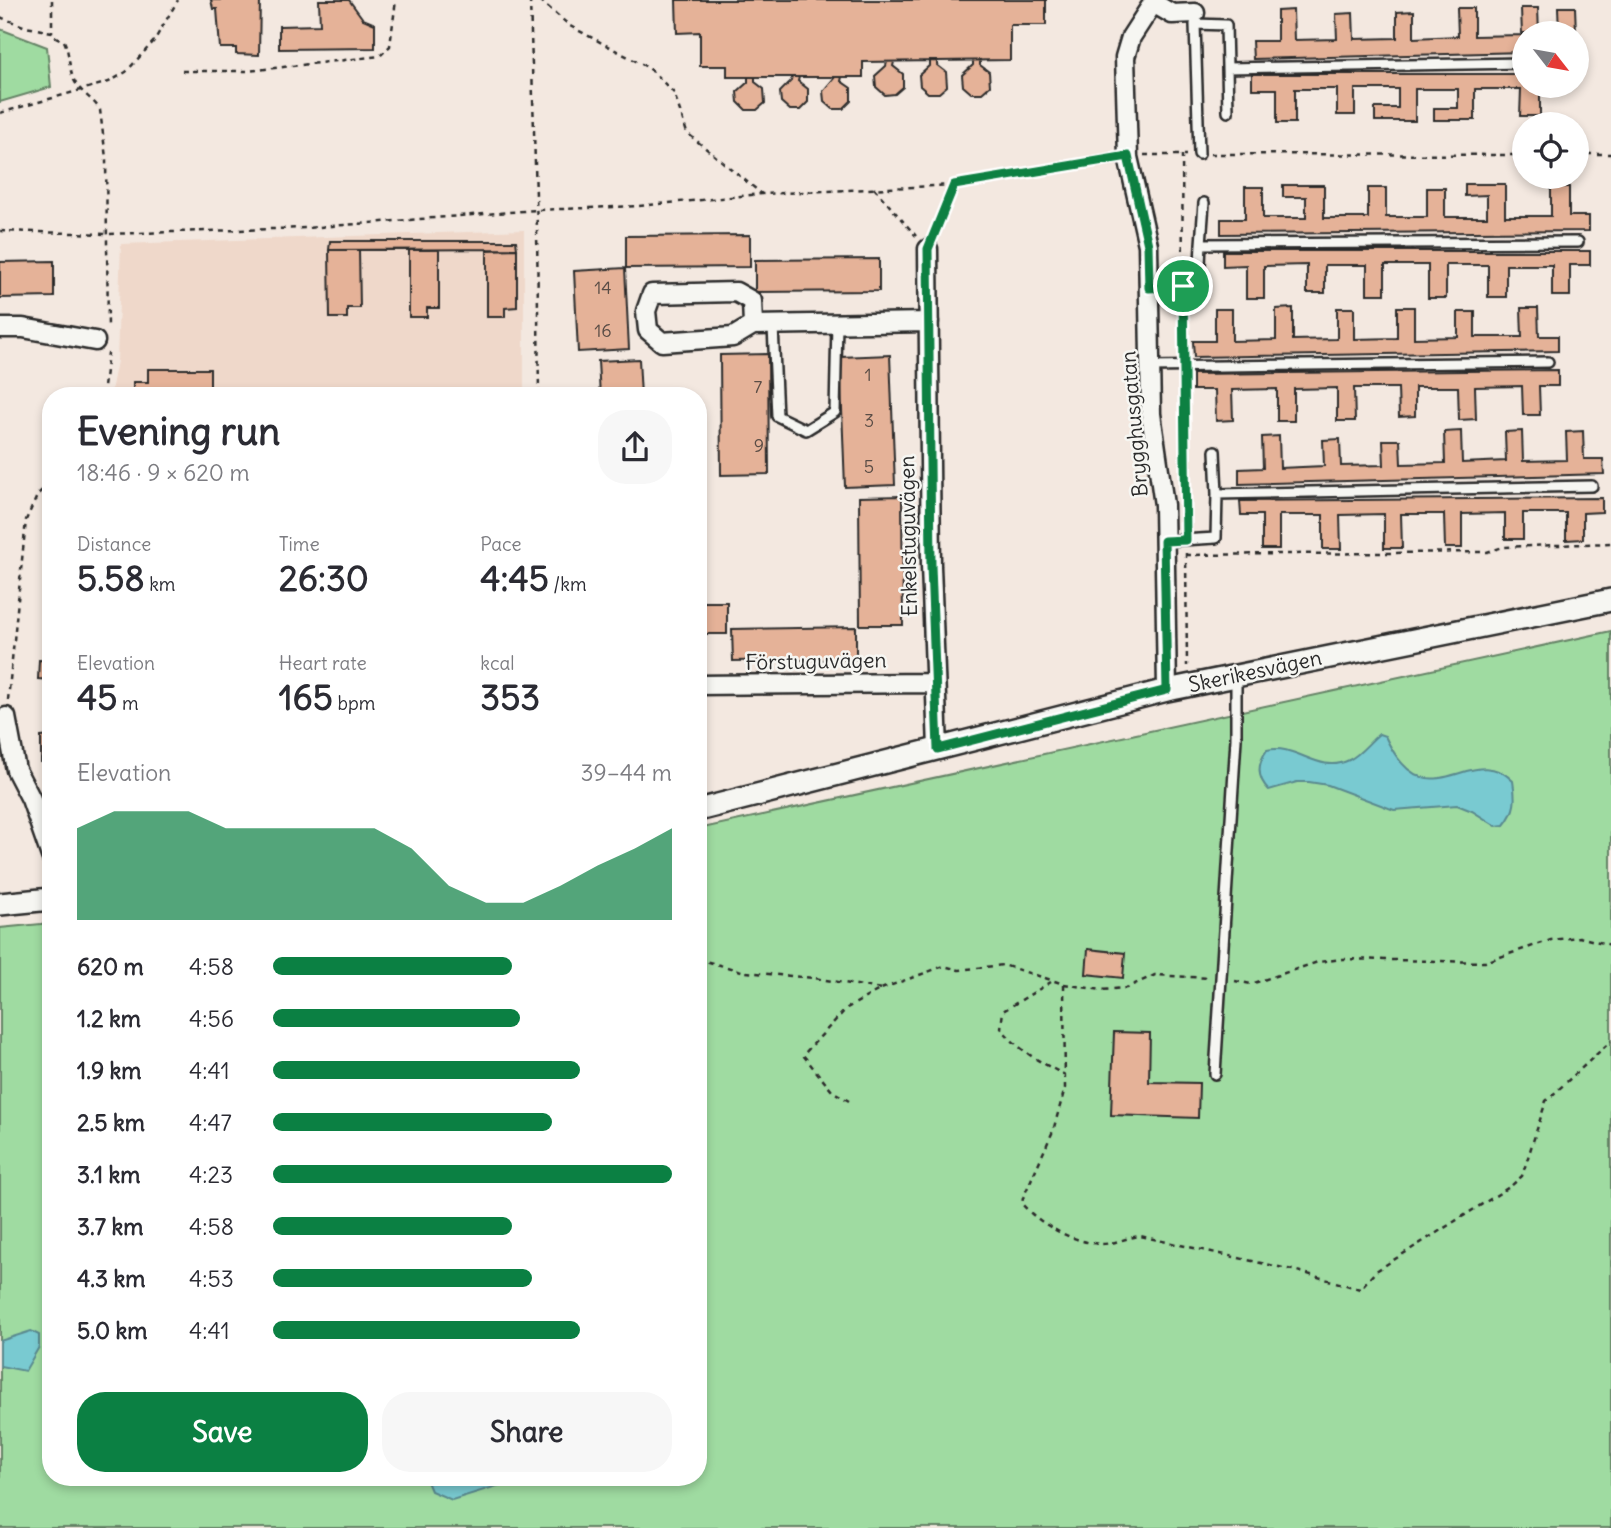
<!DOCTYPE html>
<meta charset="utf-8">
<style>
body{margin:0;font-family:Delius,sans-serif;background:#f7f7f7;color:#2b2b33;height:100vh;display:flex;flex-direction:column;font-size:26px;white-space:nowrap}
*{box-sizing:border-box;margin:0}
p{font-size:23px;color:#7c7c81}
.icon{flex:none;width:38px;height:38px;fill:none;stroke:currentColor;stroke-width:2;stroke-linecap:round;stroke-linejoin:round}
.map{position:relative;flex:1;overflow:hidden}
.sheet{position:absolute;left:42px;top:387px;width:665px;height:1099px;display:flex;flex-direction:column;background:#fff;border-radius:28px;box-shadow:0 4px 10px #0003}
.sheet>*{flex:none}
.needle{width:46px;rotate:121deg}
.controls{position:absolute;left:1512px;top:21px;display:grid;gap:14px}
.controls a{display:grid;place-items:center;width:77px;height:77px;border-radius:50%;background:#fff;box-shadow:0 4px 10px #0003;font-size:35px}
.pin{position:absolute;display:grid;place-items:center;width:60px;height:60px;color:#fff;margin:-30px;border:4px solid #fff;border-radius:50%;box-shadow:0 2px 7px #0007}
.round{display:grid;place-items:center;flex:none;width:74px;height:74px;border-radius:28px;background:#f7f7f7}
.head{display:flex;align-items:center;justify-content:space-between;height:119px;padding:0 35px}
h1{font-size:38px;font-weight:700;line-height:52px}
.figures{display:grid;grid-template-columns:repeat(3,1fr);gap:10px;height:119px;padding:7px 35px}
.figures div{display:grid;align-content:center}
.figures b{font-size:35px;font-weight:700}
.figures small{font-size:19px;font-weight:400}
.figures p{font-size:19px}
.chart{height:196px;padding:14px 35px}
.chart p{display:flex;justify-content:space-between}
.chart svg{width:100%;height:126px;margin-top:7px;fill:#0b8043;opacity:.7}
.cta{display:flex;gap:14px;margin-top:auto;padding:14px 35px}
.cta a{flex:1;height:80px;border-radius:28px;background:#0b8043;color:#fff;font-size:28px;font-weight:700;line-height:80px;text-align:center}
.cta a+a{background:#f7f7f7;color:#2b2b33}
ul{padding:0 35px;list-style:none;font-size:23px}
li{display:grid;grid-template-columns:112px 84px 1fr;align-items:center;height:52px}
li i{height:18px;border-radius:9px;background:#0b8043}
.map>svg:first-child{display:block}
</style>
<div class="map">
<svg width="1611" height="1528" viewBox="0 0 1611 1528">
<rect width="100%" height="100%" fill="#f3e8e0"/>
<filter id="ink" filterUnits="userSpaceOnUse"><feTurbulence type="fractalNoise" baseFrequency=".0143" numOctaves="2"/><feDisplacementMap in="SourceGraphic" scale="14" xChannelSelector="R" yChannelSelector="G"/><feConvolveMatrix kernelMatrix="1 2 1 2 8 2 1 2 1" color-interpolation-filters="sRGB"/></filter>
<g filter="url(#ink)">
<path fill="#efd8ca" d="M524 230V395L110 396 117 361 121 244Z"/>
<path fill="#9fdba1" stroke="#658366" stroke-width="2" d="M0 29 47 47 51 87 0 102Z
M1611 631V1528H0V928L51 923V1477H698V829Z"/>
<path fill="#79cad1" stroke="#5a8a8f" stroke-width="2" d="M1379 734 1385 736C1427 826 1470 738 1513 781 1516 799 1516 811 1504 825L1496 826 1472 811 1457 805 1394 810 1328 785 1309 782H1297L1269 790C1257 778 1257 764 1267 750 1296 743 1319 775 1349 760 1361 754 1368 743 1379 734Z
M31 1331 39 1335V1347L25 1371 0 1366V1341Z
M425 1477H526L452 1500 431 1491Z"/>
<path fill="#e5b298" stroke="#2b2b2b" stroke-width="2" d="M211 0H260L259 55 236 54V48H220L217 9H213Z
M319 0H349L363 19 375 24V48L279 49V26L320 25Z
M676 0H1046V25H1010V60L863 62V77H727V66H700V32L677 33Z
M1558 7H1575L1576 33H1559Z
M1457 8H1474V36L1522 35 1521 8H1538L1539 33H1524V52L1253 59 1252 41H1277V11L1293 10 1294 40 1337 39 1336 14 1353 13 1354 39 1397 38V12L1414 11V38L1458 36Z
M930 60H937V65L946 72 947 86 939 93H928L920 86 919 75 930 65Z
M980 60V65L989 72 990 86 982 93H971L963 86 962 75 973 65V61Z
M887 62H894L893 66 903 74V87L895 94 885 95 876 87 875 76 886 66Z
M1252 74H1524V86H1560V89H1540V116H1520L1521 89H1475V120H1434V108H1458V89H1415V121H1375V108H1398V89H1355V115H1337V89H1295V123H1277V89H1252Z
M748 77H755V82L764 89 765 103 757 110H746L738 102 737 92 748 82Z
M792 77H799L798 81 808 89V102L800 110H790L781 102 780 92 791 81Z
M835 77H842L841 81 851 88V101L843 109H833L824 101 823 91Z
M1465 184H1505V216H1551V187H1569V216H1589V231L1221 234V219H1245V187H1263V218H1306V197H1283V185H1324V218H1368V188H1386V217H1427V188H1445V217H1487V195L1465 196Z
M750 235V267L626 268V236Z
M330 241H516L517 249 329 250Z
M517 249V307L505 308V317H487V250Z
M329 250H359L360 308H347V318H330Z
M409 250H439V308H427V317H409Z
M1223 251H1590V265H1570V296H1552V265H1506V297H1488V265H1446V298H1428V265H1385V294H1367V265H1325V293H1307V265L1264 266V298H1246V265L1223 266Z
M879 259V291L755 292V260Z
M54 261V297L0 298V262Z
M625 268 629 349 578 352 574 271Z
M1397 307H1414V338L1458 337V312H1475V337H1522L1521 308H1538L1539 336H1558V351L1194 357 1193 341H1215V309H1232V341L1276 340V309L1293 308V340L1337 339V308H1354V339L1397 338Z
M768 354 769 474 721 475 720 355Z
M890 355 895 485 845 487 840 357Z
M639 359 641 396H600L598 361Z
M148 369H210V396H133V382H148Z
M1558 370V386H1539L1540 415H1523L1522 386 1475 387 1476 419 1459 420 1458 387H1415V416L1399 417 1398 388H1354L1355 421H1337V388L1294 389V421H1277V389L1232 390 1233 420 1216 421 1215 390H1193V374Z
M1461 431 1462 463 1506 461 1505 432 1522 431 1523 461 1567 460 1566 432 1583 431 1584 459H1603L1604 474 1239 484V469L1263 468 1262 437 1279 436 1280 468 1324 466 1323 440 1340 439 1341 466 1384 465 1383 440H1400L1401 464 1445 463 1444 432Z
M902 496 903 625H860L859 497Z
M1602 498V512L1583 513V539L1566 540V513H1523V539H1505V513L1462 514V548H1445L1444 514H1401L1402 548H1384V514L1340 515 1341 549H1323V515H1279V549H1262V515H1241L1240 501Z
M698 602H727V634H698Z
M856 627V659L733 661 732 629Z
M39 660 51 661V680L38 679Z
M51 736V762H41V737Z
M1088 949 1125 953 1123 978 1086 974Z
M1114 1032 1150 1033 1149 1082 1199 1083 1198 1118 1111 1115Z"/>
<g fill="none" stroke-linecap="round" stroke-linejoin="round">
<g stroke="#2b2b2b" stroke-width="14">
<path id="service" d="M1227 68 1228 112
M1199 154 1195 24 1226 25 1227 68 1524 63
M1201 244 1204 203
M1149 287 1199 285 1201 244 1578 242
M773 326 777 416 806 430 835 412 837 323
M1150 367 1548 362
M1215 451 1217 494
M1165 541 1216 538 1217 494 1592 486
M1215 1074 1236 739V676"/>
</g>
<g stroke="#2b2b2b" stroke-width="23">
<path id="minor" d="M1155 0 1131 37 1125 57 1128 157 1148 245 1151 414 1164 505 1167 690
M1155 4 1172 14 1195 13
M928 249 931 566 938 749
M753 325 752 301 736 292 652 294 646 311 648 330 662 342 733 337 753 325 929 322
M0 328H23L95 341
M698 685 933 683
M6 717 16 770 31 799 51 856"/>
</g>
<g stroke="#2b2b2b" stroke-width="26">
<path id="tertiary" d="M698 810 1167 690 1611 600
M0 904 51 899"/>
</g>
<path stroke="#2b2b2b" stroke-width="2.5" stroke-dasharray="5 5" stroke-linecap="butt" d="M52 0V32
M530 0 537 229 539 396
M540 0 570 26 649 68 674 93 687 133 762 194
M0 17 26 27 52 32 54 36 64 41C70 53 68 67 74 80 80 93 93 98 100 110L106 158 108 329
M182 71H248L380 56 390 46 396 0
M0 113 109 82 126 72 154 41 178 0
M1210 154 1524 155
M1577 154H1611
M1144 155H1186
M1182 155 1183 274
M874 188 916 236
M0 231 107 234 306 228 536 210 639 206 762 194 954 185 1113 159
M934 233 954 185
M1183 298 1184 354
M1184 378 1186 526
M103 396 108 353
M1186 553 1187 666
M1186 555 1487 552 1503 547 1611 543
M8 700 26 520 38 494 51 482
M698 959 745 972 814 978 881 989
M1235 981 1251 984 1318 962 1343 959 1485 962 1551 940 1579 937 1611 945
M1051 982 1003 1011 1001 1028C1019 1051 1040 1062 1065 1075
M1064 984 1065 1088 1053 1131 1023 1198 1022 1204C1040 1225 1074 1243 1102 1244 1114 1244 1128 1237 1140 1236L1297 1271 1360 1289 1376 1271 1511 1186 1522 1176 1546 1101 1611 1041
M849 1101 832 1091 803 1055 847 1008 881 989 944 966 959 970 1003 965 1064 984 1101 990 1126 988 1155 975 1208 978"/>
<use href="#service" stroke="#f6f6f2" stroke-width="9"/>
<use href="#minor" stroke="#f6f6f2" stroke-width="18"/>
<use href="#tertiary" stroke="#f6f6f2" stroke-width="21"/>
</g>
</g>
<g fill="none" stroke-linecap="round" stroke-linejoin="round" filter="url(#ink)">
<g stroke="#fff" stroke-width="14">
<path id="route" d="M1128 156 1148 245 1149 288 1183 286 1186 540 1164 541 1167 690 938 749 931 566 928 249 954 185Z"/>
</g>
<use href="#route" stroke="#0b8043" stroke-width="9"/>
</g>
<g text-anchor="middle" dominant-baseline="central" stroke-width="5" stroke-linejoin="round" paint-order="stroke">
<g font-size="18" fill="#5a4d46">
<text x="603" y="287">14</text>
<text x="603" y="330">16</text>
<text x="868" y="374">1</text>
<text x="758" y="386">7</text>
<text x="869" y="420">3</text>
<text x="759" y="445">9</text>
<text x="869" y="466">5</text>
</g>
<g font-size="21" fill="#2b2b2b" stroke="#f6f6f2">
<text transform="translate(1134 424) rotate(-95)">Brygghusgatan</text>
<text transform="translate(908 536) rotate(-91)">Enkelstuguvägen</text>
<text transform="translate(816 661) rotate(-1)">Förstuguvägen</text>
<text transform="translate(1255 671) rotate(-12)">Skerikesvägen</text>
</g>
</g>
</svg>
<div class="controls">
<a><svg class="needle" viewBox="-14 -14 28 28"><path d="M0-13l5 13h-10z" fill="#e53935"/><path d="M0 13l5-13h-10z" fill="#7c7c81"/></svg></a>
<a><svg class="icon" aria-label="locate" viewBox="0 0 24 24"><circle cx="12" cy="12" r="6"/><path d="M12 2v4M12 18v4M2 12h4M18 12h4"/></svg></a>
</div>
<div class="pin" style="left:1183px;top:286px;background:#1e9e55"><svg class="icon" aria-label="arrive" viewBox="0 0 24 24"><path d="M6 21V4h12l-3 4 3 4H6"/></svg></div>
<section class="sheet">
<div class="head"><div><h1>Evening run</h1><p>18:46 · 9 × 620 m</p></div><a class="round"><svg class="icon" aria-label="share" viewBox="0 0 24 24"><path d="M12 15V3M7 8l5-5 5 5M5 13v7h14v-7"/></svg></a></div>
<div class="figures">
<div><p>Distance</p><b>5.58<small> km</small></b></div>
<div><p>Time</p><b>26:30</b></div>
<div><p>Pace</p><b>4:45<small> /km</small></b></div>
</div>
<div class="figures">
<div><p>Elevation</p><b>45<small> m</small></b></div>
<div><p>Heart rate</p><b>165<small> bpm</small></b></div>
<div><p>kcal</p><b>353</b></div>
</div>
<div class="chart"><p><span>Elevation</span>39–44 m</p>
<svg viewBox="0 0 160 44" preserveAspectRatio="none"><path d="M0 44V12L10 6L20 6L30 6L40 12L50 12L60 12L70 12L80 12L90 19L100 32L110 38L120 38L130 32L140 25L150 19L160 12V44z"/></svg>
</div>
<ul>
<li><b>620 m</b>4:58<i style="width:60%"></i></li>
<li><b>1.2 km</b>4:56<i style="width:62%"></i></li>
<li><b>1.9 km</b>4:41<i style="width:77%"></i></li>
<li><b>2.5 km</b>4:47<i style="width:70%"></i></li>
<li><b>3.1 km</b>4:23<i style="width:100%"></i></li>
<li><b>3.7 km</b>4:58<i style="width:60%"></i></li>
<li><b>4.3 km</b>4:53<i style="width:65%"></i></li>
<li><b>5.0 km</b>4:41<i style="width:77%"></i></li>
</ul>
<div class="cta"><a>Save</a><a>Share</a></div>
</section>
</div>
